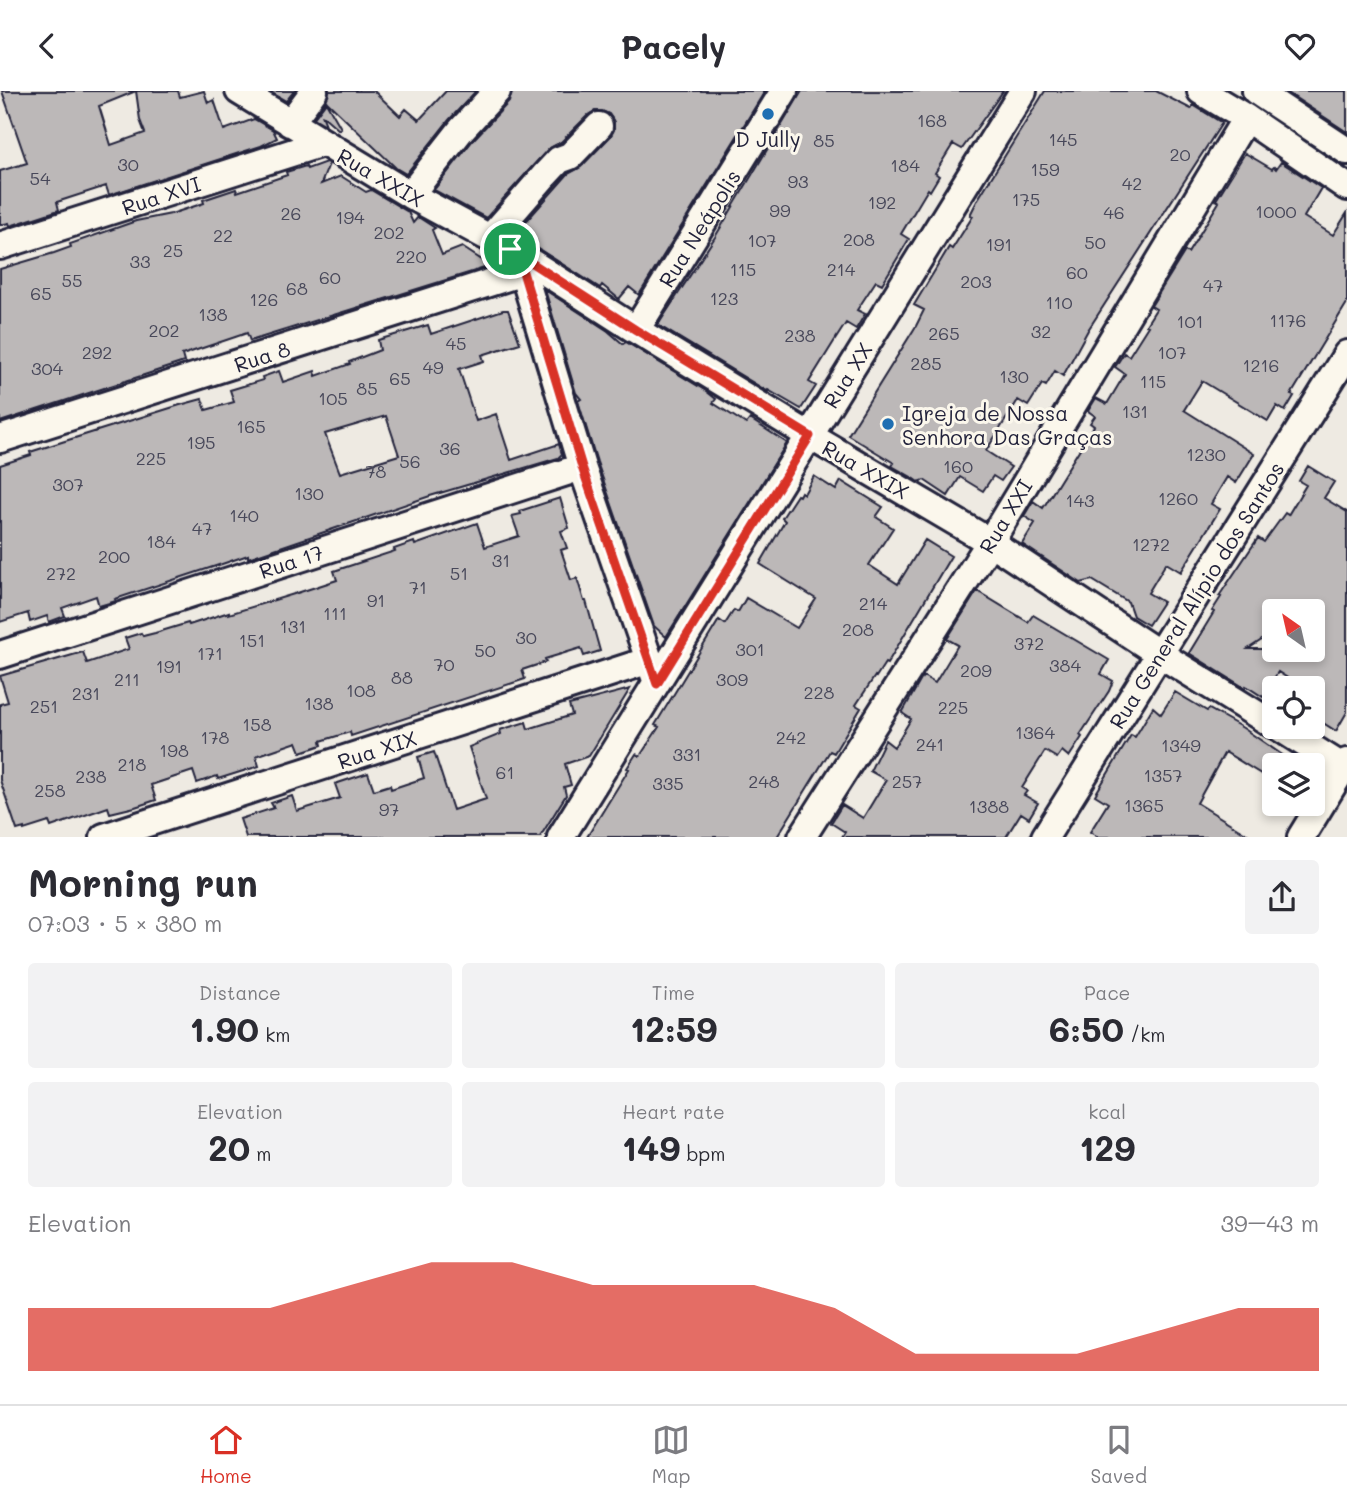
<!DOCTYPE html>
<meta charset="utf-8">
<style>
body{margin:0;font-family:Mali,sans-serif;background:#f2f2f3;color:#2b2b33;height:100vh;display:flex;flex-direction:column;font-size:26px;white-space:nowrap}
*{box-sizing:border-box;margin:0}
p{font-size:23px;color:#7c7c81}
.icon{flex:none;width:38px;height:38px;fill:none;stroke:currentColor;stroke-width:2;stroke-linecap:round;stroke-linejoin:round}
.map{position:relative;height:746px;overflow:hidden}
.sheet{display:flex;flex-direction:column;background:#fff;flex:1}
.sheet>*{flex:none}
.needle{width:46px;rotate:326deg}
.fabs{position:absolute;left:1262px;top:508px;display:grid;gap:14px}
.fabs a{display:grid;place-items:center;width:63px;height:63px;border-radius:7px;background:#fff;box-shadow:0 4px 10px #0003;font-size:35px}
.pin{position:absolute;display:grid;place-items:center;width:60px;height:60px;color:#fff;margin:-30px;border:4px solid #fff;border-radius:50%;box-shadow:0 2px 7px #0007}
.round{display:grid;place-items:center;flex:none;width:74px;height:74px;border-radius:7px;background:#f2f2f3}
.overview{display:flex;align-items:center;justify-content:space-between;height:119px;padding:0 28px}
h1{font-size:38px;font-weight:700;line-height:52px}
.stats{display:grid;grid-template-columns:repeat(3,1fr);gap:10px;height:119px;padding:7px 28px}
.stats div{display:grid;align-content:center;border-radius:7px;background:#f2f2f3;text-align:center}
.stats b{font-size:35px;font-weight:700}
.stats small{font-size:19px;font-weight:400}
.stats p{font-size:19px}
.chart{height:196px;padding:14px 28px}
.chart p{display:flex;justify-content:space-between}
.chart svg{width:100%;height:126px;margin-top:7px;fill:#d93025;opacity:.7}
header{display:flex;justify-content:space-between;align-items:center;height:91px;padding:0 28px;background:#fff;font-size:32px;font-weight:700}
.dock{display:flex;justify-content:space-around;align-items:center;height:98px;border-top:2px solid #e1e1e2;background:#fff;font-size:19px;color:#7c7c81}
.dock a{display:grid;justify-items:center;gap:4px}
.dock .on{color:#d93025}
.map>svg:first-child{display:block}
</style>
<header><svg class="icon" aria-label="back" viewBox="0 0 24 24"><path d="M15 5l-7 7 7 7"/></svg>Pacely<svg class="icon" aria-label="heart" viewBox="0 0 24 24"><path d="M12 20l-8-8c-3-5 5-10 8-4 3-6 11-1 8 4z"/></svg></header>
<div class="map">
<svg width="1347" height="746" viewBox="0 0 1347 746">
<rect width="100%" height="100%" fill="#eeeae2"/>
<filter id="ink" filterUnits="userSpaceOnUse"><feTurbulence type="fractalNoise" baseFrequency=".0143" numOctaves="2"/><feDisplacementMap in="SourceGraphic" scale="14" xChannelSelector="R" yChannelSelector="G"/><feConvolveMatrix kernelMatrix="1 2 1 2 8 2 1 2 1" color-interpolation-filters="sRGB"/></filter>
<g filter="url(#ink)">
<path fill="#bcb8b8" stroke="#22223b" stroke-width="2" fill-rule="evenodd" d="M2 0H136L99 15 111 54 145 42 140 29 136 0H178L180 6 204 0 208 12 214 9 224 39 254 28 273 39 277 47 261 55 109 104 106 95 57 111 59 119 10 135 9 132 0 134V80L27 72Z
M269 0H294L286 10Z
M329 0H374L400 25 406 18 419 29 446 0H476L449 29 406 83 396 77 326 10Z
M512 0H765L639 204 629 196 619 208 602 194 600 197 515 143 568 83 581 76 610 46 614 39V31L609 23 602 20H595L588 24 561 51 548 58 486 127 434 99 473 49 509 11Z
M802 0H1003L962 58 953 53 935 82 939 85 930 100 928 98 901 143 909 148 882 193 876 190 857 219 865 223 856 238 846 232 835 249 809 291 816 295 801 318 768 299 767 300 658 234 715 146Z
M1045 0H1156L1191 18 1193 14 1222 32 1088 239 1063 285 1055 280 1046 295 1042 293 1028 315 1018 309 986 360 1011 376 1001 390 993 385 983 400 960 386 948 405 924 389 919 391 915 388 892 375 894 372 848 344 916 235 924 219 914 214 949 156 952 158 973 125 970 124 978 108Z
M1285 0H1347V41Z
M326 11 341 37 339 39 322 24 326 34 314 27Z
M1245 62 1272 78 1274 76 1276 78 1281 71 1321 97 1304 126 1333 144 1347 122V212L1291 304 1294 305 1285 320 1277 315 1268 330 1202 290 1184 319 1254 363 1236 392 1227 386 1211 413 1220 418 1181 481 1166 472 1148 502 1163 511 1148 534 1133 525 1128 511 1092 489 1081 492 1022 453 1035 432 1024 425 1033 410 1043 417 1094 335 1090 332 1095 325 1088 320 1096 307 1107 313 1125 283 1115 276 1124 262 1129 265 1148 235 1146 234 1156 218 1151 215 1185 160 1188 162 1219 111 1216 109Z
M326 71 329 73 321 93 341 85 366 101 371 99 408 121 413 132 418 126 435 137 432 139 442 164 462 156 491 175 250 250 247 242 182 264 184 271 0 331V178L54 162 71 156 70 153 136 130 171 123 204 112 203 109 236 98 237 101 287 84 286 81 306 75 307 78Z
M545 199 608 240 623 253 626 251 706 300 716 308 713 312 746 333 750 328 787 352 666 546 654 535 597 371 578 310 581 308 576 302Z
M503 219H508L520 252 482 264 484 270 459 278 476 330 496 323 511 369 559 353 562 363 558 367 430 405 248 467V464L225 472 115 508 116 510 99 515 96 505 62 517 65 525 49 531 47 525 30 531 28 522 0 531V374L31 364 30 361 180 314 202 308 206 319 234 311 230 299 263 289 262 286 279 280 283 291 315 280 316 285 350 273 349 271 380 259 378 249 428 234 431 243ZM386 325 399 364 340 382 325 343Z
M1308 375 1334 391 1324 407 1347 421V621L1336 640 1312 625V597H1303L1278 581 1263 606 1246 595 1245 597 1189 562 1214 521 1212 520 1221 506 1219 505 1258 447 1264 451 1285 422 1288 424 1306 394 1299 390ZM1312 515V558H1248L1274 541V520H1305Z
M814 385 836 399 841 390 883 416 876 426 893 437 869 474 898 493 925 449 951 465 887 573 885 572 876 586 875 585 856 614 861 617 834 662 830 660 777 746H587L629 678 627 677 636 663 640 665 659 636 655 634 719 529 725 533 734 519 738 521 746 507 797 537 816 508 760 473 785 430 782 427 797 404 799 405 801 401 804 403Z
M560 407 569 437 561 440 567 457 561 459 571 489 577 487 584 510H586L600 560 584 565 581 557 545 568 546 571 522 579 525 588 351 645 350 641 321 650 322 654 301 661 297 651 256 665 259 675 218 688 217 685 197 692 193 680 151 694 156 709 135 716 110 722 108 716 51 736 49 731 24 739V737L17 739 0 689V613L8 611 0 585 83 561 87 572 129 558 125 547 141 542 143 545 155 542 188 532 189 534 229 521V523L294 503 337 489 334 480 395 460 394 458 414 451 415 454 477 432 485 456 519 445 512 425 521 423 520 420Z
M977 500 1028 531 1033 524 1109 569 1101 583 1113 590 1109 600 1080 644 1082 646 1069 666 1062 660 1057 667 1045 660 1022 697 1027 700 1024 704 1038 712 1029 727 1021 722 1006 746H842L845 741 831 732 842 714 863 727 886 689 870 680 885 649 894 656 911 628 902 622 923 585 935 592 958 554 947 548Z
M630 598 589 665 565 673 571 694 564 696 566 704 540 746H246L240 728 274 717 271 712 292 705 297 720 340 707 335 693 368 682 374 699 390 694 391 698 424 687 418 666 434 661 453 719 486 708 469 656 501 643 500 639 526 631 528 638 572 624 569 614Z
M1175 601 1207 620 1209 618 1243 637 1297 674H1274V691L1225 661 1197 712 1252 746H1098L1090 741 1108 712 1095 704 1131 644 1135 646 1153 616 1161 623Z"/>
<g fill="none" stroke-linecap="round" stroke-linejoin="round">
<g stroke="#22223b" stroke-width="32">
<path id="minor" d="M239 0 410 104 510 158 636 239 810 345 990 451 1158 562 1274 634
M1201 0 1246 27 1347 96
M1256 0 1347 60
M290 32 314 0
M410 104 461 39 497 0
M490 147 544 85 559 69 570 65 599 35
M0 155 322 52
M514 166 523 181 582 376 655 586
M636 239 784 0
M0 348 523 181
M0 564 582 376
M1277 635 1347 679
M104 746 650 569
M561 746 1023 0
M802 746 990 451 1246 27
M1045 746 1347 263
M1301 746 1347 671"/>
</g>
<use href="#minor" stroke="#fbf7ec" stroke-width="26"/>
</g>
</g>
<g fill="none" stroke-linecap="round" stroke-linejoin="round" filter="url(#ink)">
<g stroke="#fff" stroke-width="14">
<path id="route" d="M510 158 636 239 810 345 657 593 582 376 523 181Z"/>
</g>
<use href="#route" stroke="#d93025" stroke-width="9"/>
</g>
<g fill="#1f6fb2" stroke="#fbf7ec" stroke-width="2.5">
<circle cx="768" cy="23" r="7"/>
<circle cx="888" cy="333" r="7"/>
</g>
<g text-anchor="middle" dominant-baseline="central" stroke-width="6" stroke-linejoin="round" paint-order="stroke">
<g font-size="18" fill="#48485a">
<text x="932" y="29">168</text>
<text x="1063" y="48">145</text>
<text x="824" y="49">85</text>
<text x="1180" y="63">20</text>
<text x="128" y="73">30</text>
<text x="905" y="74">184</text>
<text x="1045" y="78">159</text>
<text x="40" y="87">54</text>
<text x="798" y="90">93</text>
<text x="1132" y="92">42</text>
<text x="1026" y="108">175</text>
<text x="882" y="111">192</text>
<text x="780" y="119">99</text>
<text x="1276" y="120">1000</text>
<text x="1114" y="121">46</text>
<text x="291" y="122">26</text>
<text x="350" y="126">194</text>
<text x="389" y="141">202</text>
<text x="223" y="144">22</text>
<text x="859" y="148">208</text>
<text x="762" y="149">107</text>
<text x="1095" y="151">50</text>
<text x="999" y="153">191</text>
<text x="173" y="159">25</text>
<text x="411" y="165">220</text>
<text x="140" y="170">33</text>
<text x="743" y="178">115</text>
<text x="841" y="178">214</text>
<text x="1077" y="181">60</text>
<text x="330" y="186">60</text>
<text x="72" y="189">55</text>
<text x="976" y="190">203</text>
<text x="1213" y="194">47</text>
<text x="297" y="197">68</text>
<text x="41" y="202">65</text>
<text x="724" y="207">123</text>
<text x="264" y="208">126</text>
<text x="1059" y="211">110</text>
<text x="213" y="223">138</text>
<text x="1288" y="229">1176</text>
<text x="1190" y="230">101</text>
<text x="164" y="239">202</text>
<text x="1041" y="240">32</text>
<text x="944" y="242">265</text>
<text x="800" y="244">238</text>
<text x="456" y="252">45</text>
<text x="97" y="261">292</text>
<text x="1172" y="261">107</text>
<text x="926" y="272">285</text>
<text x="1261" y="274">1216</text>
<text x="433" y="276">49</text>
<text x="47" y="277">304</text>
<text x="1014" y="285">130</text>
<text x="400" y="287">65</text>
<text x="1153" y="290">115</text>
<text x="367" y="297">85</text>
<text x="333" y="307">105</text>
<text x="1135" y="320">131</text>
<text x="251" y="335">165</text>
<text x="201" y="351">195</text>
<text x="450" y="357">36</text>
<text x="1206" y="363">1230</text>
<text x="151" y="367">225</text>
<text x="410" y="370">56</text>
<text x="958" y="375">160</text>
<text x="376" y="380">78</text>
<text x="68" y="393">307</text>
<text x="309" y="402">130</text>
<text x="1178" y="407">1260</text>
<text x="1080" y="409">143</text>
<text x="244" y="424">140</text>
<text x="202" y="437">47</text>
<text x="161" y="450">184</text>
<text x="1151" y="453">1272</text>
<text x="114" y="465">200</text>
<text x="501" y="469">31</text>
<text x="61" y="482">272</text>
<text x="459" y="482">51</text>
<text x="418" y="496">71</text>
<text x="376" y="509">91</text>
<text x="873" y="512">214</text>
<text x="335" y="522">111</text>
<text x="293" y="535">131</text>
<text x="858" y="538">208</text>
<text x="526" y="546">30</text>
<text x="252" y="549">151</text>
<text x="1029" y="552">372</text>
<text x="750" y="558">301</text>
<text x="485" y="559">50</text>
<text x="210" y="562">171</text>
<text x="444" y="573">70</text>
<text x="1065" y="574">384</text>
<text x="169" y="575">191</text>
<text x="976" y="579">209</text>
<text x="402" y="586">88</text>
<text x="127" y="588">211</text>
<text x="732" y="588">309</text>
<text x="361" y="599">108</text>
<text x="819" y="601">228</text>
<text x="86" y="602">231</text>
<text x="319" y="612">138</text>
<text x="44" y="615">251</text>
<text x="953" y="616">225</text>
<text x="257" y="633">158</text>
<text x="1035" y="641">1364</text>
<text x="215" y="646">178</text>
<text x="791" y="646">242</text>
<text x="930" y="653">241</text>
<text x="1181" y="654">1349</text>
<text x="174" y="659">198</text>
<text x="687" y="663">331</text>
<text x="132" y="673">218</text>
<text x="505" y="681">61</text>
<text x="1163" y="684">1357</text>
<text x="91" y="685">238</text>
<text x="764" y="690">248</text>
<text x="907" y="690">257</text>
<text x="668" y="692">335</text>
<text x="50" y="699">258</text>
<text x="1144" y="714">1365</text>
<text x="989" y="715">1388</text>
<text x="389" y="718">97</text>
</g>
<g font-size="21" fill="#22223b" stroke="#fbf7ec">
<text x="768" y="47">D Jully</text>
<text x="902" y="321" text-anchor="start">Igreja de Nossa<tspan x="902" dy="24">Senhora Das Graças</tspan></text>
</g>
<g font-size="21" fill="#22223b" stroke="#fbf7ec">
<text transform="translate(381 86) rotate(30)">Rua XXIX</text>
<text transform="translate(161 104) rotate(-18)">Rua XVI</text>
<text transform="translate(699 137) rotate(-58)">Rua Neápolis</text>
<text transform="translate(262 265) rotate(-18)">Rua 8</text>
<text transform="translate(847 284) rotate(-58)">Rua XX</text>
<text transform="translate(866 378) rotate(30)">Rua XXIX</text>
<text transform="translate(1005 425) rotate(-59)">Rua XXI</text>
<text transform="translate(291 470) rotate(-18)">Rua 17</text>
<text transform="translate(1196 504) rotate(-58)">Rua General Alípio dos Santos</text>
<text transform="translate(377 658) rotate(-18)">Rua XIX</text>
</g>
</g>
</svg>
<div class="fabs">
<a><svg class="needle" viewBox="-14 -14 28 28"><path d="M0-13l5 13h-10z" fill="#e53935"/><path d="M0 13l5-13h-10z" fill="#7c7c81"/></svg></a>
<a><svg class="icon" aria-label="locate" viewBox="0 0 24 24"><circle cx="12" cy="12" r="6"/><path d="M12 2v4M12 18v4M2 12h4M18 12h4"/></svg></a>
<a><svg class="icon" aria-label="layers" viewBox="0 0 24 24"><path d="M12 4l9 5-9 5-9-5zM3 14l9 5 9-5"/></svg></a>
</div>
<div class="pin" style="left:510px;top:158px;background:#1e9e55"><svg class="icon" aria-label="arrive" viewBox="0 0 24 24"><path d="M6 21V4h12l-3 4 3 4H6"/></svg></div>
</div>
<section class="sheet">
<div class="overview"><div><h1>Morning run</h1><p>07:03 · 5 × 380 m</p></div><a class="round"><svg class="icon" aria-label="share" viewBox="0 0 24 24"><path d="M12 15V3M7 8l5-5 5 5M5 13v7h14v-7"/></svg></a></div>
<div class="stats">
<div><p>Distance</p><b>1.90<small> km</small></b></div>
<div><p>Time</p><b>12:59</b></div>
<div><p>Pace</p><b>6:50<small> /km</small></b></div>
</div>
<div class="stats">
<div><p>Elevation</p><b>20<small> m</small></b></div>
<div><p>Heart rate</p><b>149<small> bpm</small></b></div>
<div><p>kcal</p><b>129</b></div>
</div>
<div class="chart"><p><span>Elevation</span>39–43 m</p>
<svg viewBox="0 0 160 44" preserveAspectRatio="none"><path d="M0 44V22L10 22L20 22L30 22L40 14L50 6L60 6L70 14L80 14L90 14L100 22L110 38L120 38L130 38L140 30L150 22L160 22V44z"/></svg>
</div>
</section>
<nav class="dock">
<a class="on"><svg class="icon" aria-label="home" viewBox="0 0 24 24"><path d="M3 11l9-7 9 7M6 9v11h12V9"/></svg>Home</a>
<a><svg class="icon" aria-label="map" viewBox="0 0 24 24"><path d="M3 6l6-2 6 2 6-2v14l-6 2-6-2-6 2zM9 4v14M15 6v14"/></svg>Map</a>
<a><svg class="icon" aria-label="saved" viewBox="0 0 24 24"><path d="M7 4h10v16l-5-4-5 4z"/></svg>Saved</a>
</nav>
